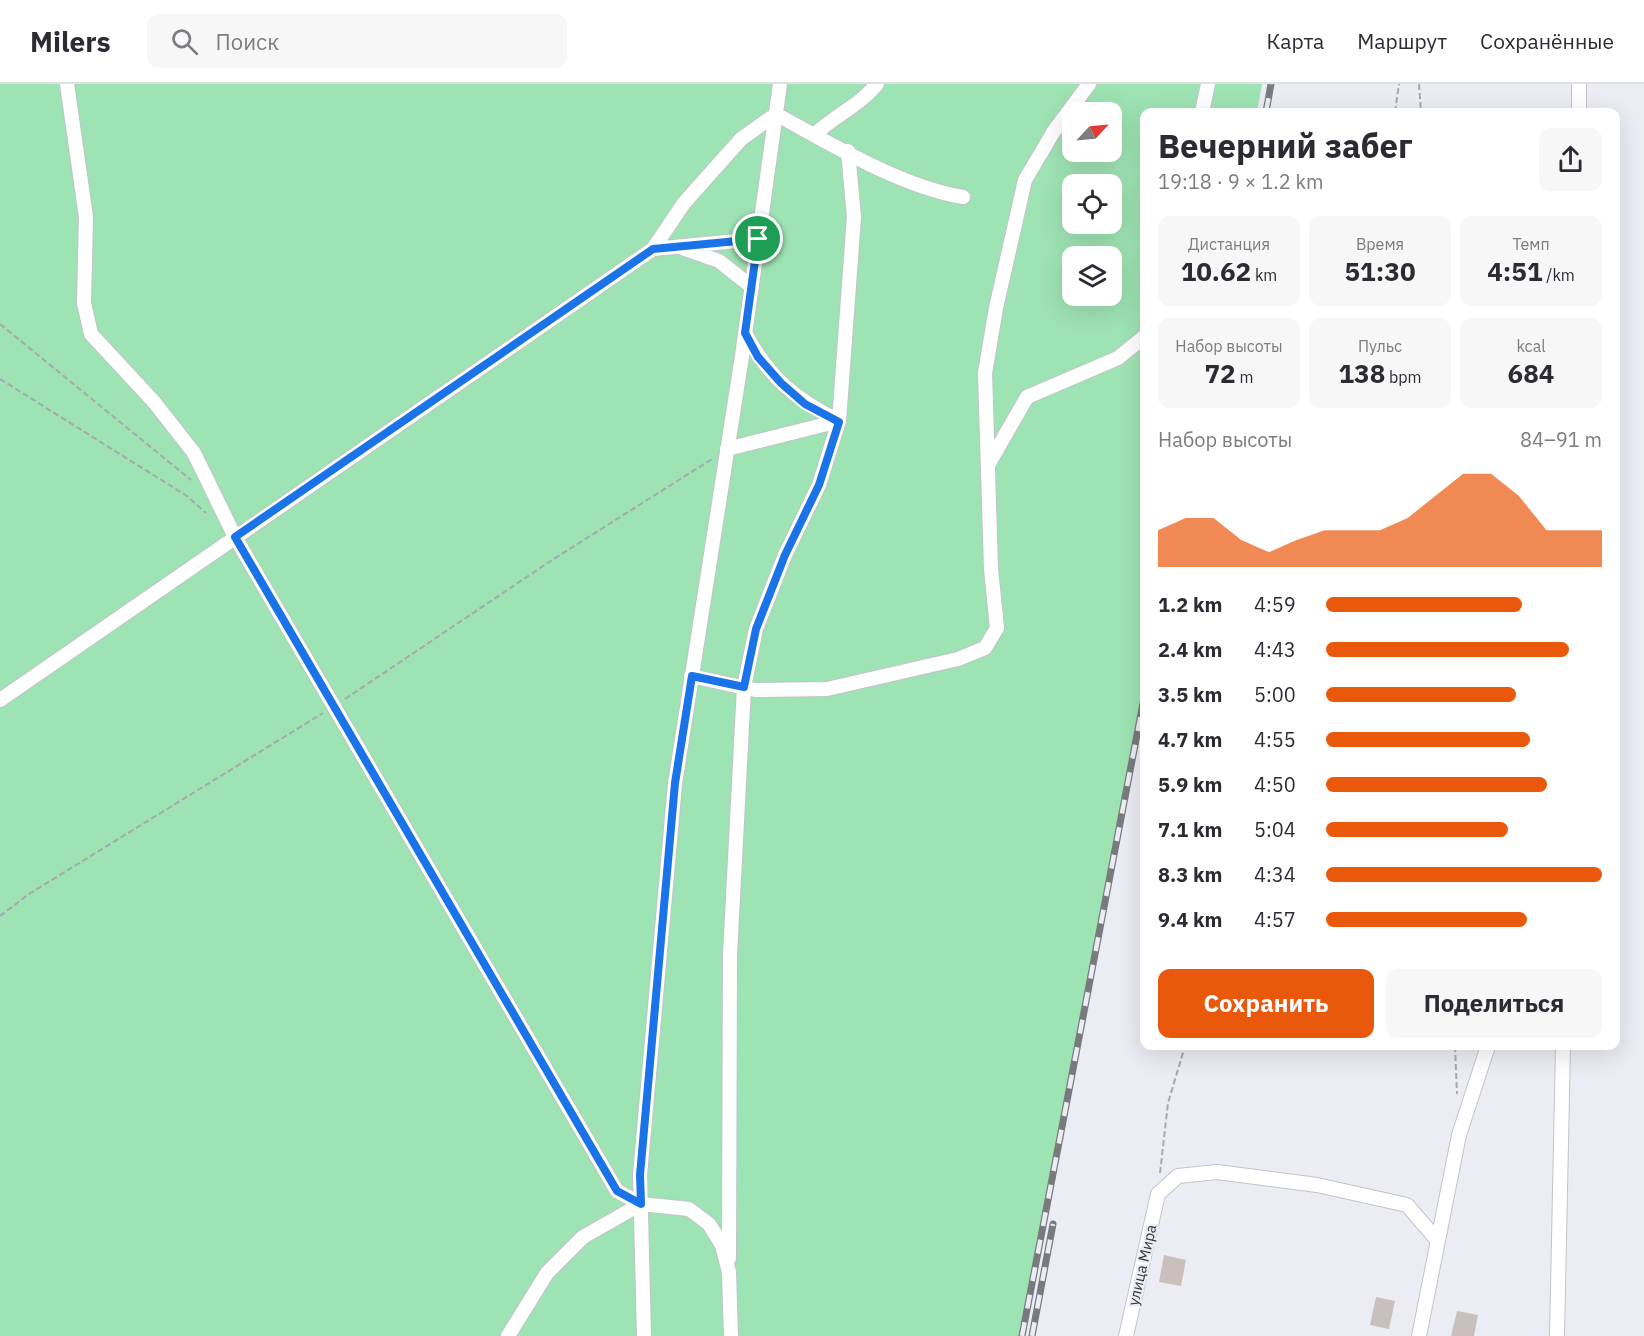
<!DOCTYPE html>
<html lang="ru">
<meta charset="utf-8">
<style>
body{margin:0;font-family:"IBM Plex Sans",sans-serif;background:#f7f7f7;color:#2b2b33;height:100vh;display:flex;flex-direction:column;font-size:22px;white-space:nowrap}
*{box-sizing:border-box;margin:0}
p{font-size:20px;color:#7c7c81}
.icon{flex:none;width:33px;height:33px;fill:none;stroke:currentColor;stroke-width:2;stroke-linecap:round;stroke-linejoin:round}
.map{position:relative;flex:1;overflow:hidden}
.panel{position:absolute;left:1140px;top:24px;width:480px;height:942px;display:flex;flex-direction:column;background:#fff;border-radius:12px;box-shadow:0 6px 24px #0002}
.panel>*{flex:none}
.needle{width:39px;rotate:64deg}
.tools{position:absolute;left:1062px;top:18px;display:grid;gap:12px}
.tools a{display:grid;place-items:center;width:60px;height:60px;border-radius:12px;background:#fff;box-shadow:0 6px 24px #0002;font-size:30px}
.pin{position:absolute;display:grid;place-items:center;width:51px;height:51px;color:#fff;margin:-26px;border:3px solid #fff;border-radius:50%;box-shadow:0 2px 6px #0007}
.round{display:grid;place-items:center;flex:none;width:63px;height:63px;border-radius:12px;background:#f7f7f7}
.overview{display:flex;align-items:center;justify-content:space-between;height:102px;padding:0 18px}
h1{font-size:33px;font-weight:800;line-height:45px}
.figures{display:grid;grid-template-columns:repeat(3,1fr);gap:9px;height:102px;padding:6px 18px}
.figures div{display:grid;align-content:center;border-radius:12px;background:#f7f7f7;text-align:center}
.figures b{font-size:26px;font-weight:800}
.figures small{font-size:16px;font-weight:400}
.figures p{font-size:16px}
.chart{height:168px;padding:12px 18px}
.chart p{display:flex;justify-content:space-between}
.chart svg{width:100%;height:108px;margin-top:6px;fill:#ea580c;opacity:.7}
.action{display:flex;gap:12px;margin-top:auto;padding:12px 18px}
.action a{flex:1;height:69px;border-radius:12px;background:#ea580c;color:#fff;font-size:24px;font-weight:800;line-height:69px;text-align:center}
.action a+a{background:#f7f7f7;color:#2b2b33}
ul{padding:0 18px;list-style:none;font-size:20px}
li{display:grid;grid-template-columns:96px 72px 1fr;align-items:center;height:45px}
li i{height:15px;border-radius:8px;background:#ea580c}
header{display:flex;align-items:center;gap:36px;box-sizing:border-box;height:84px;padding:0 30px;background:#fff;border-bottom:2px solid #e1e1e2}
header strong{font-size:28px}
nav{display:flex;gap:33px;margin-inline-start:auto;font-size:21px}
.search{width:420px;height:54px;background:#f7f7f7;display:flex;align-items:center;gap:15px;box-sizing:border-box;padding:0 21px;border-radius:12px;color:#7c7c81;font-size:22px}
.map>svg:first-child{display:block}
</style>
<header>
<strong>Milers</strong>
<div class="search"><svg class="icon" aria-label="search" viewBox="0 0 24 24"><circle cx="10" cy="10" r="6"/><path d="M15 15l6 6"/></svg>Поиск</div>
<nav><a>Карта</a><a>Маршрут</a><a>Сохранённые</a></nav>
</header>
<div class="map">
<svg width="1644" height="1252" viewBox="0 0 1644 1252">
<rect width="100%" height="100%" fill="#ecedf4"/>
<path fill="#9ee3b3" fill-rule="evenodd" d="M0 0H1262L1257 28H1144V614L1022 1252H0ZM1072 28H1112V68H1072ZM1072 100H1112V140H1072ZM1072 172H1112V212H1072Z"/>
<path fill="#c9c0be" d="M1164 1171 1186 1176 1181 1202 1159 1198Z
M1376 1213 1395 1217 1389 1245 1370 1241Z
M1457 1227 1478 1231 1474 1252H1451Z"/>
<g fill="none" stroke-linecap="round" stroke-linejoin="round">
<g stroke="#c3c3cb" stroke-width="16">
<path id="minor" d="M67 0 86 133 84 219 91 250 154 318 194 369 235 453 617 1107 641 1120 689 1125 709 1140 722 1161 729 1188 731 1252
M1202 28 1208 0
M1579 28V0
M814 51C835 31 858 23 877 0
M682 164 719 177 752 203
M653 165 684 119 741 55 776 30C830 60 902 103 963 113
M727 365 839 337C795 315 769 294 745 249
M988 381 1027 313 1118 274 1144 253
M691 592 755 606 827 605 958 575 985 564 997 544 991 485 985 289 996 224 1025 96 1054 47 1089 0
M0 616 653 165 758 155
M729 1174 730 871 744 603 756 545 785 471 819 401 839 337 854 133 848 67
M508 1252 547 1189 583 1153 641 1120
M644 1252 640 1091 675 700 742 272 780 0
M1126 1252 1158 1110 1178 1092 1217 1088 1317 1101 1407 1121 1438 1157
M1419 1252 1459 1051 1488 962
M1557 1252 1563 962"/>
</g>
<path stroke="#a7a8ad" stroke-width="2" stroke-dasharray="6 3" stroke-linecap="butt" d="M1419 0 1421 28
M1395 28 1399 0
M0 240 191 396
M0 295 187 412 206 429
M345 615 549 478 712 375
M0 832 29 810 323 629
M1455 962 1457 1010
M1160 1089 1168 1019 1185 962"/>
<use href="#minor" stroke="#fff" stroke-width="14"/>
<g stroke="#797a7e" stroke-width="7">
<path id="rail" d="M1266 28 1271 0
M1022 1252 1144 614
M1032 1252 1053 1140"/>
</g>
<use href="#rail" stroke="#ecedf4" stroke-width="4.5" stroke-dasharray="14" stroke-linecap="butt"/>
</g>
<g fill="none" stroke-linecap="round" stroke-linejoin="round">
<g stroke="#fff" stroke-width="12">
<path id="route" d="M758 155 745 249 758 273 781 299 805 320 839 338 819 401 785 471 756 545 744 603 692 592 675 699 640 1091 641 1120 617 1107 235 453 653 165Z"/>
</g>
<use href="#route" stroke="#1a73e8" stroke-width="8"/>
</g>
<g text-anchor="middle" dominant-baseline="central" stroke-width="4.5" stroke-linejoin="round" paint-order="stroke">
<g font-size="15" fill="#36373a" stroke="#ecedf4">
<text transform="translate(1142 1181) rotate(-77)">улица Мира</text>
</g>
</g>
</svg>
<div class="tools">
<a><svg class="needle" viewBox="-14 -14 28 28"><path d="M0-13l5 13h-10z" fill="#e53935"/><path d="M0 13l5-13h-10z" fill="#7c7c81"/></svg></a>
<a><svg class="icon" aria-label="locate" viewBox="0 0 24 24"><circle cx="12" cy="12" r="6"/><path d="M12 2v4M12 18v4M2 12h4M18 12h4"/></svg></a>
<a><svg class="icon" aria-label="layers" viewBox="0 0 24 24"><path d="M12 4l9 5-9 5-9-5zM3 14l9 5 9-5"/></svg></a>
</div>
<div class="pin" style="left:758px;top:155px;background:#1e9e55"><svg class="icon" aria-label="arrive" viewBox="0 0 24 24"><path d="M6 21V4h12l-3 4 3 4H6"/></svg></div>
<section class="panel">
<div class="overview"><div><h1>Вечерний забег</h1><p>19:18 · 9 × 1.2 km</p></div><a class="round"><svg class="icon" aria-label="share" viewBox="0 0 24 24"><path d="M12 15V3M7 8l5-5 5 5M5 13v7h14v-7"/></svg></a></div>
<div class="figures">
<div><p>Дистанция</p><b>10.62<small> km</small></b></div>
<div><p>Время</p><b>51:30</b></div>
<div><p>Темп</p><b>4:51<small> /km</small></b></div>
</div>
<div class="figures">
<div><p>Набор высоты</p><b>72<small> m</small></b></div>
<div><p>Пульс</p><b>138<small> bpm</small></b></div>
<div><p>kcal</p><b>684</b></div>
</div>
<div class="chart"><p><span>Набор высоты</span>84–91 m</p>
<svg viewBox="0 0 160 44" preserveAspectRatio="none"><path d="M0 44V29L10 24L20 24L30 33L40 38L50 33L60 29L70 29L80 29L90 24L100 15L110 6L120 6L130 15L140 29L150 29L160 29V44z"/></svg>
</div>
<ul>
<li><b>1.2 km</b>4:59<i style="width:71%"></i></li>
<li><b>2.4 km</b>4:43<i style="width:88%"></i></li>
<li><b>3.5 km</b>5:00<i style="width:69%"></i></li>
<li><b>4.7 km</b>4:55<i style="width:74%"></i></li>
<li><b>5.9 km</b>4:50<i style="width:80%"></i></li>
<li><b>7.1 km</b>5:04<i style="width:66%"></i></li>
<li><b>8.3 km</b>4:34<i style="width:100%"></i></li>
<li><b>9.4 km</b>4:57<i style="width:73%"></i></li>
</ul>
<div class="action"><a>Сохранить</a><a>Поделиться</a></div>
</section>
</div>
